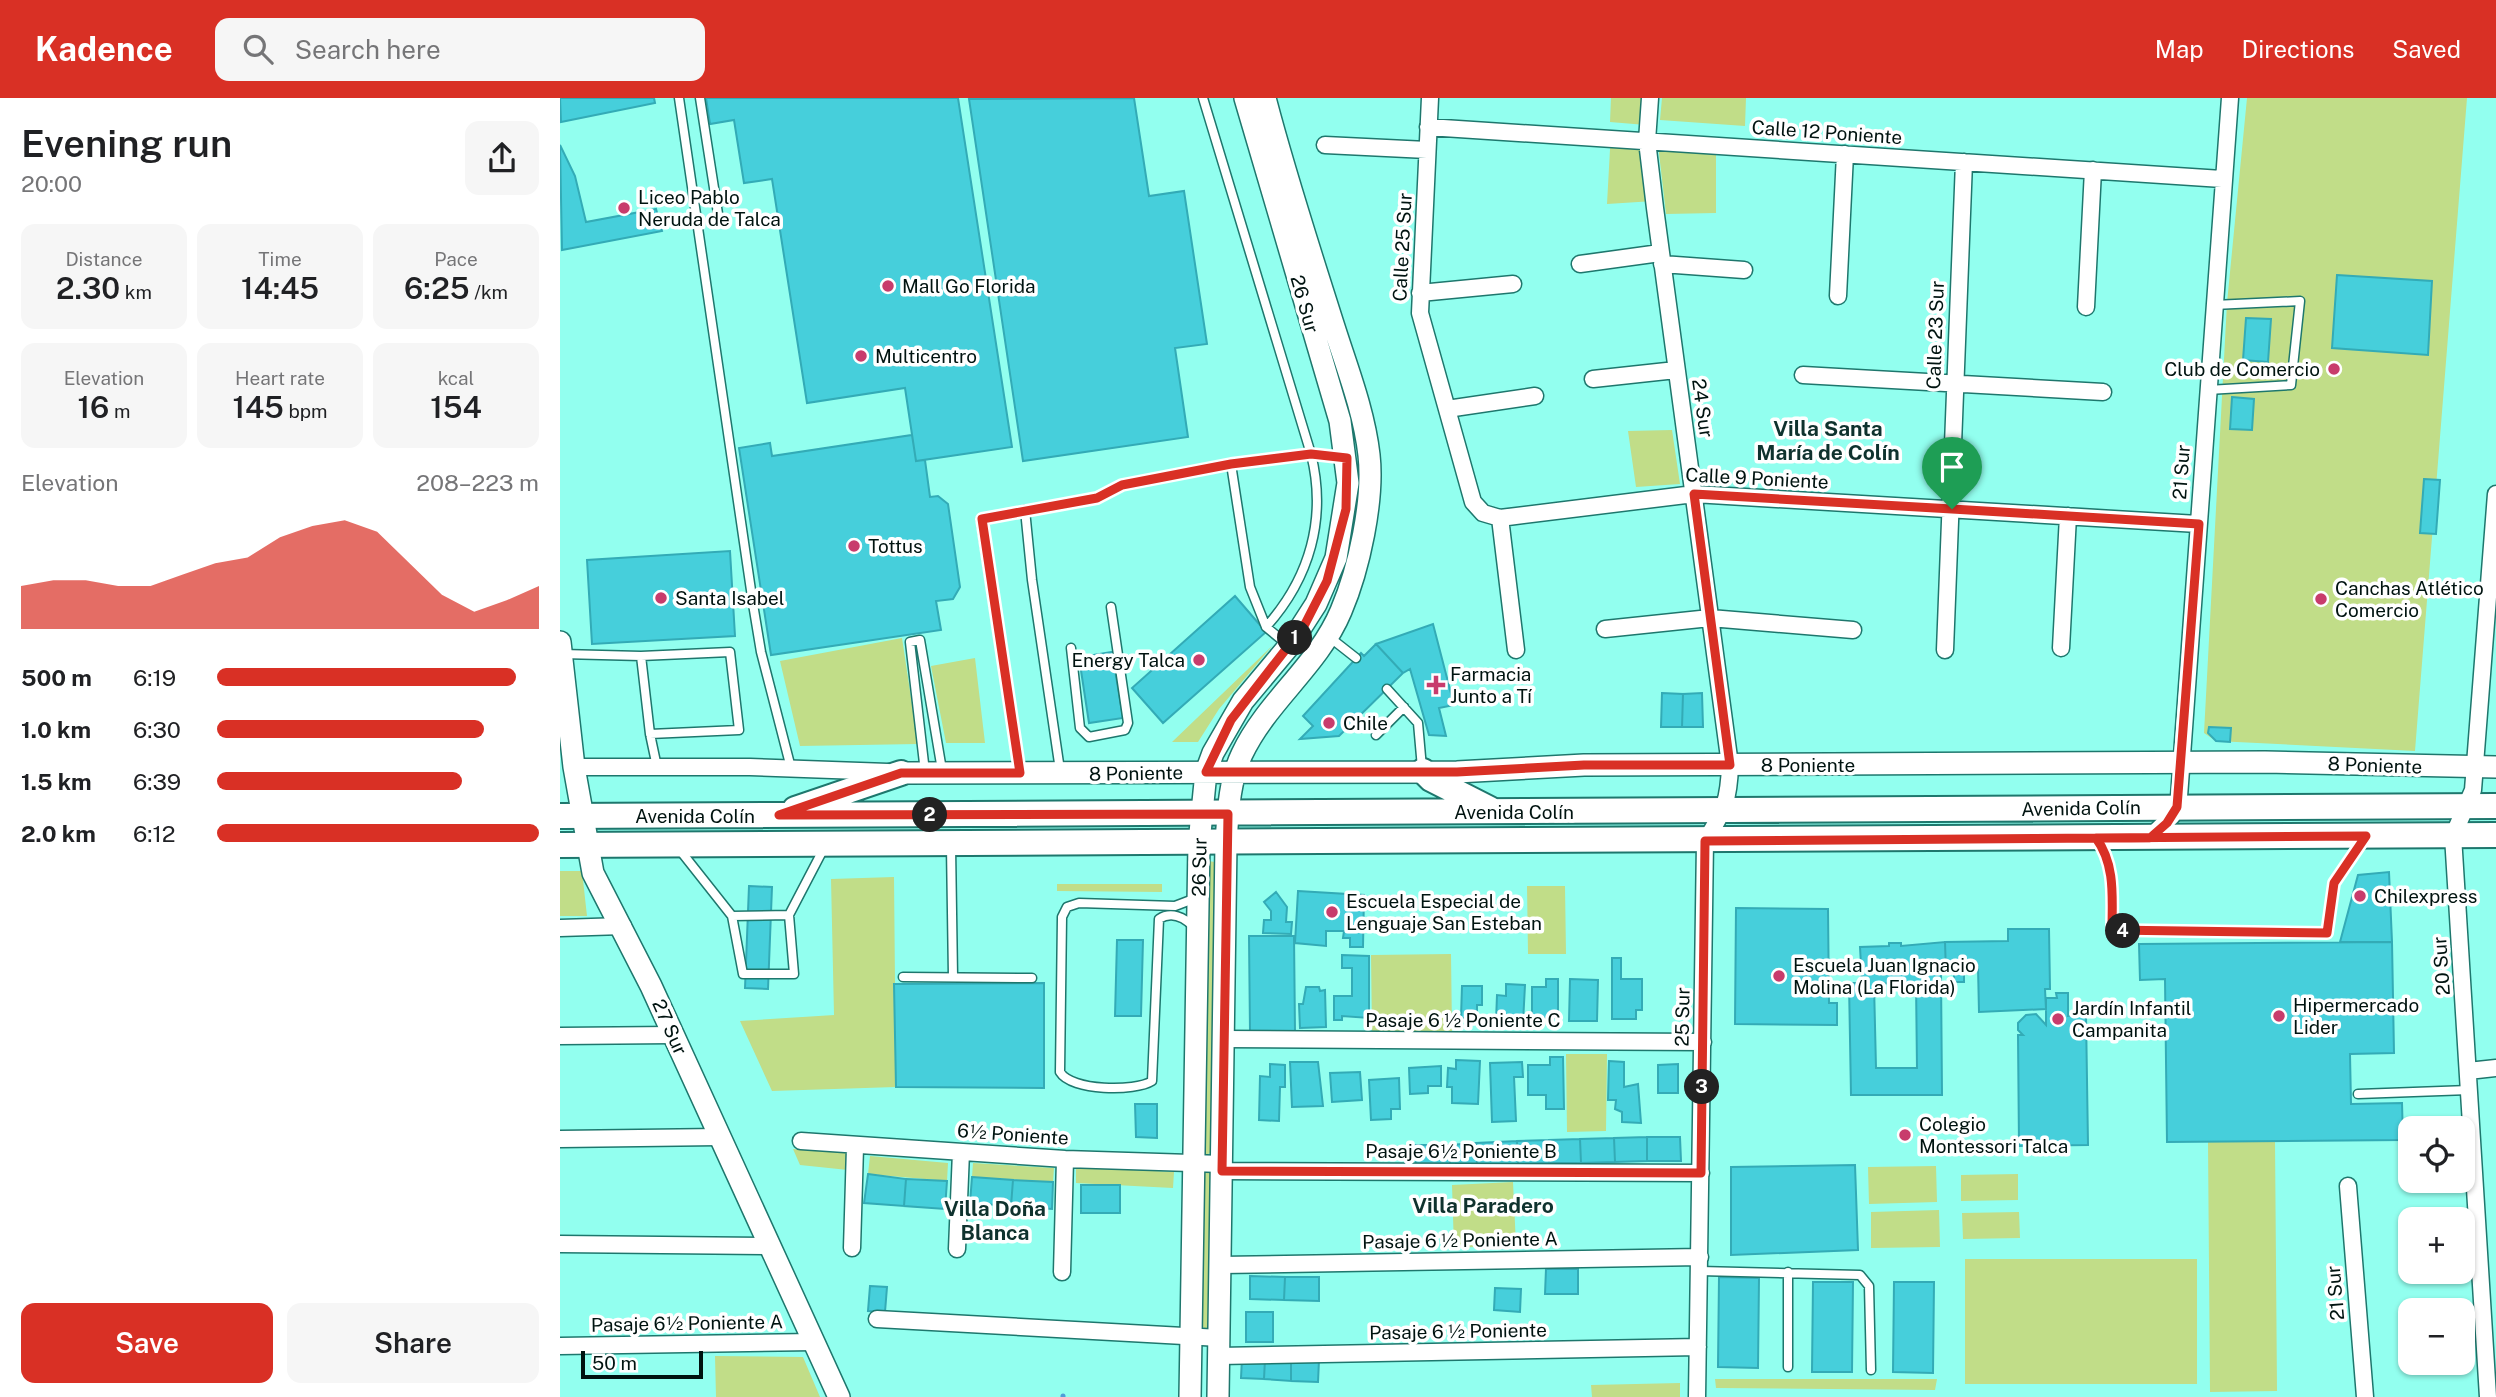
<!DOCTYPE html>
<meta charset="utf-8">
<style>
body{margin:0;font-family:"Public Sans",sans-serif;background:#f6f6f6;color:#202124;height:100vh;display:flex;flex-direction:column;font-size:26px;white-space:nowrap}
*{box-sizing:border-box;margin:0}
p{font-size:23px;color:#757577}
.icon{flex:none;width:38px;height:38px;fill:none;stroke:currentColor;stroke-width:2;stroke-linecap:round;stroke-linejoin:round}
.map{position:relative;flex:1;overflow:hidden}
.side{display:flex;flex-direction:column;background:#fff;width:560px}
.side>*{flex:none}
.fabs{position:absolute;left:1838px;top:1018px;display:grid;gap:14px}
.fabs a{display:grid;place-items:center;width:77px;height:77px;border-radius:14px;background:#fff;box-shadow:0 2px 5px #0004;font-size:35px}
.scale{position:absolute;left:21px;bottom:18px;width:122px;box-sizing:border-box;padding-left:7px;border:4px solid #001310;border-top:0;font-size:19px;line-height:24px;white-space:nowrap;color:#001310;-webkit-text-stroke:5px #fff;paint-order:stroke}
.pin{position:absolute;display:grid;place-items:center;width:60px;height:60px;color:#fff;margin:-72px -30px;border-radius:50% 50% 50% 0;rotate:-45deg;box-shadow:0 0 7px #0007}
.pin .icon{rotate:45deg}
.km{position:absolute;width:35px;height:35px;margin:-18px;border-radius:50%;background:#222;color:#fff;font-size:19px;line-height:35px;text-align:center}
.round{display:grid;place-items:center;flex:none;width:74px;height:74px;border-radius:14px;background:#f6f6f6}
.head{display:flex;align-items:center;justify-content:space-between;height:119px;padding:0 21px}
h1{font-size:38px;font-weight:600;line-height:52px}
.stats{display:grid;grid-template-columns:repeat(3,1fr);gap:10px;height:119px;padding:7px 21px}
.stats div{display:grid;align-content:center;border-radius:14px;background:#f6f6f6;text-align:center}
.stats b{font-size:30px;font-weight:600}
.stats small{font-size:19px;font-weight:400}
.stats p{font-size:19px}
.chart{height:196px;padding:14px 21px}
.chart p{display:flex;justify-content:space-between}
.chart svg{width:100%;height:126px;margin-top:7px;fill:#d93025;opacity:.7}
.button{display:flex;gap:14px;margin-top:auto;padding:14px 21px}
.button a{flex:1;height:80px;border-radius:14px;background:#d93025;color:#fff;font-size:28px;font-weight:600;line-height:80px;text-align:center}
.button a+a{background:#f6f6f6;color:#202124}
ul{padding:0 21px;list-style:none;font-size:23px}
li{display:grid;grid-template-columns:112px 84px 1fr;align-items:center;height:52px}
li i{height:18px;border-radius:9px;background:#d93025}
header{display:flex;align-items:center;gap:42px;box-sizing:border-box;height:98px;padding:0 35px;background:#d93025;color:#fff}
header strong{font-size:33px}
nav{display:flex;gap:38px;margin-inline-start:auto;font-size:24px}
.search{width:490px;height:63px;background:#f6f6f6;display:flex;align-items:center;gap:18px;box-sizing:border-box;padding:0 24px;border-radius:14px;color:#757577;font-size:26px}
main{display:flex;flex:1;min-height:0}
.map>svg:first-child{display:block}
</style>
<header>
<strong>Kadence</strong>
<div class="search"><svg class="icon" aria-label="search" viewBox="0 0 24 24"><circle cx="10" cy="10" r="6"/><path d="M15 15l6 6"/></svg>Search here</div>
<nav><a>Map</a><a>Directions</a><a>Saved</a></nav>
</header>
<main>
<section class="side">
<div class="head"><div><h1>Evening run</h1><p>20:00</p></div><a class="round"><svg class="icon" aria-label="share" viewBox="0 0 24 24"><path d="M12 15V3M7 8l5-5 5 5M5 13v7h14v-7"/></svg></a></div>
<div class="stats">
<div><p>Distance</p><b>2.30<small> km</small></b></div>
<div><p>Time</p><b>14:45</b></div>
<div><p>Pace</p><b>6:25<small> /km</small></b></div>
</div>
<div class="stats">
<div><p>Elevation</p><b>16<small> m</small></b></div>
<div><p>Heart rate</p><b>145<small> bpm</small></b></div>
<div><p>kcal</p><b>154</b></div>
</div>
<div class="chart"><p><span>Elevation</span>208–223 m</p>
<svg viewBox="0 0 160 44" preserveAspectRatio="none"><path d="M0 44V29L10 27L20 27L30 29L40 29L50 25L60 21L70 19L80 12L90 8L100 6L110 10L120 21L130 32L140 38L150 34L160 29V44z"/></svg>
</div>
<ul>
<li><b>500 m</b>6:19<i style="width:93%"></i></li>
<li><b>1.0 km</b>6:30<i style="width:83%"></i></li>
<li><b>1.5 km</b>6:39<i style="width:76%"></i></li>
<li><b>2.0 km</b>6:12<i style="width:100%"></i></li>
</ul>
<div class="button"><a>Save</a><a>Share</a></div>
</section>
<div class="map">
<svg width="1936" height="1299" viewBox="0 0 1936 1299">
<rect width="100%" height="100%" fill="#92ffef"/>
<path fill="#c1dd88" d="M1051 0H1087L1086 27 1050 24Z
M1102 0H1186L1185 28 1100 22Z
M1687 0H1907L1855 653 1656 643 1644 635 1667 205Z
M1051 33 1087 35 1094 103 1047 106Z
M1097 38 1156 41V115L1106 116Z
M1112 332 1120 386 1076 389 1068 333Z
M342 540 358 646 240 648 220 563Z
M713 547 659 611 638 644H612Z
M415 560 425 645H386L371 568Z
M648 763 655 764 657 778 652 1053 647 1057 641 1053Z
M0 773H22L27 818H0Z
M334 779 336 989 212 993 180 923 274 917 271 781Z
M497 786H602V794L497 793Z
M967 788H1005L1006 856H968Z
M891 856 892 933H812L811 857Z
M1006 956H1047L1046 1033 1007 1034Z
M1715 1043 1717 1293 1650 1294 1648 1044Z
M233 1051 290 1055 288 1072 240 1067Z
M310 1058 388 1065 387 1083 308 1076Z
M413 1065 494 1070 493 1084 412 1079Z
M1376 1068 1377 1104 1309 1106 1308 1069Z
M516 1069 614 1074 613 1090 516 1085Z
M648 1071 656 1076 650 1234 643 1229 639 1172 640 1076Z
M1458 1076V1102L1401 1103V1077Z
M953 1084 956 1147 894 1150 892 1087Z
M1379 1112 1380 1149 1311 1150V1114Z
M1459 1114 1460 1140 1403 1141 1402 1115Z
M1405 1161H1637V1286H1405Z
M155 1258 243 1259 260 1299H156Z
M1155 1281H1377L1375 1292 1156 1290Z
M1120 1285V1299H1032L1031 1287Z"/>
<g fill="none" stroke-linecap="round" stroke-linejoin="round">
<path stroke="#4f9dd7" stroke-width="5" d="M503 1299V1298"/>
</g>
<path fill="#46cfdb" stroke="#33abb6" stroke-width="2" fill-rule="evenodd" d="M0 0H94L95 5 1 24Z
M146 0H398L452 349 356 363 345 290 247 305 212 81 184 85 174 22 150 26Z
M574 0 589 98 624 93 647 246 615 250 628 339 463 363 409 1Z
M0 47 15 78 26 124 96 111 102 133 2 152Z
M1777 177 1872 183 1868 257 1772 250Z
M1686 220 1711 221 1708 264 1683 262Z
M1672 299 1694 301 1692 332 1670 331Z
M352 337 356 363 365 362 370 399 378 398 388 406 400 489 393 501 376 503 381 532 211 557 179 350 210 345 212 358Z
M1864 381 1880 382 1876 436 1860 435Z
M170 453 175 538 32 546 27 462Z
M675 498 706 534 603 625 572 590Z
M873 526 894 607 879 610 886 638 869 637 850 571 843 575 816 546Z
M816 546 843 575 779 638 740 641 753 628 743 618 801 555 804 558Z
M552 554 563 620 529 625 520 566 528 565 527 558Z
M1102 595 1123 596 1122 629H1101Z
M1142 595 1143 629H1122L1123 596Z
M1649 629 1671 630 1670 644 1656 643 1648 635Z
M1829 774 1832 844H1780L1798 777Z
M189 788 212 789 208 891 185 890Z
M738 793 804 797 803 849H790V840H783L784 833H766V848L735 845Z
M716 794 727 809 726 824H732L731 836 703 835 704 822H711V813L704 804Z
M1176 810 1268 811 1269 905H1277V927L1175 926Z
M1448 831H1489L1490 891H1485L1486 911 1419 914 1418 869H1404V884H1394V875H1386L1385 844 1448 843Z
M689 838H734L735 934H690Z
M557 842H583L581 918H555Z
M1385 844 1386 875 1381 876 1382 997H1291L1289 885H1302L1300 849 1329 848V845H1341V848ZM1356 884 1357 970H1316L1314 886Z
M1832 844 1834 955 1790 956 1791 1006 1842 1005 1843 1042 1607 1044 1605 881 1580 882 1579 846Z
M782 857 809 858V920L782 918V922H774V898H792V870H782Z
M1052 860H1061V881H1082V912H1076V921H1052Z
M986 881H998V920H972V889H986Z
M1010 881 1038 882 1037 923H1009Z
M484 885V990L336 989 334 886Z
M946 886 965 887 963 925 936 924 937 897 946 898Z
M902 888H922V907H917V920H901Z
M746 889H759L760 893 765 892 766 929 740 930 739 906H743Z
M1496 895H1508V918L1526 917 1528 1047 1459 1048 1458 937H1463L1458 932V925L1466 917 1476 916 1486 927V900H1497Z
M990 959H1003L1004 1011H986V997H968V967H990Z
M896 962 920 963 918 1006 892 1005V989H887L888 970 896 971Z
M1049 963 1064 964V989L1078 986 1081 1025 1062 1024V1014L1055 1011 1056 1002H1048Z
M730 964H758L763 1008 732 1009Z
M962 964 963 979H954L956 1023 932 1024 930 965Z
M710 966 725 967V989H720L719 1023 699 1022 700 978 710 979Z
M1118 966V995H1098V967Z
M881 968V988H868V995L850 996 849 970Z
M800 974 802 1002 772 1004 770 975Z
M839 980 840 1011H831V1021L811 1022 809 982Z
M575 1006H597V1040L576 1039Z
M1087 1039V1063L1055 1064 1054 1040Z
M1087 1039H1120L1121 1063H1087Z
M1054 1040 1055 1064 1021 1065 1020 1041Z
M1020 1041 1021 1065H989V1042Z
M989 1042V1065L958 1066 957 1043Z
M957 1043 958 1066 917 1067 916 1045Z
M916 1045 917 1067H890V1047Z
M855 1047H890V1067L856 1068Z
M1295 1067 1298 1152 1171 1157V1069Z
M308 1076 346 1081 344 1108 304 1105Z
M412 1079 453 1082 451 1108 410 1105Z
M346 1081 387 1083 385 1111 344 1108Z
M453 1082 493 1084 492 1111 451 1108Z
M521 1087H560V1115H521Z
M986 1171H1018V1196H985Z
M690 1178 725 1179 724 1202 690 1201Z
M725 1179H759V1203L724 1202Z
M1159 1179 1199 1180 1198 1270 1158 1269Z
M1253 1184H1293L1292 1274H1252Z
M1334 1184H1374L1373 1275 1333 1274Z
M310 1188 327 1189 325 1214 308 1213Z
M935 1190 961 1191 960 1214 934 1212Z
M686 1214H713V1244H686Z
M682 1260 705 1261 704 1281 681 1280Z
M705 1261H731V1283L704 1281Z
M731 1261 759 1262 758 1284 731 1283Z"/>
<g fill="none" stroke-linecap="round" stroke-linejoin="round">
<g stroke="#1e776d" stroke-width="11">
<path id="lane" d="M119 0 193 506 201 554 231 670
M140 0 159 122
M643 0 751 356C767 420 750 480 706 529
M1648 292 1731 287 1740 203 1654 207
M671 366 690 489 706 529 728 547
M465 412 472 482 500 672
M768 538 796 560
M511 550 520 630 529 639 565 632 568 625 551 509
M2 556 81 558 170 554 179 632 90 636
M81 558 90 636 97 669
M827 591 858 625 862 670
M816 637 844 609
M459 672 421 421 537 400 562 387 671 366 751 356 784 360
M365 674 350 544 360 542 382 672
M1538 743C1557 768 1552 803 1552 832L1767 835 1774 784 1803 742
M391 749 393 879
M119 751 172 818 229 817 264 750
M172 818 183 876H234L229 817
M634 829C624 819 611 813 599 821L592 983C575 994 511 993 500 974L502 819 507 809 519 805 615 808 636 800
M343 879 472 880
M1798 996 1909 992
M1140 1173 1300 1177 1309 1188 1311 1272
M1228 1269V1174"/>
</g>
<g stroke="#1e776d" stroke-width="19">
<path id="street" d="M870 0 860 215 913 404 923 415 940 420 1134 396 1638 426
M1090 0 1087 43 1095 110 1170 667C1169 702 1164 714 1145 743L1137 1299
M868 29 1662 81
M765 47 867 52
M1020 166 1100 155
M1102 166 1184 172
M860 195 953 186
M1278 198 1285 56
M1526 209 1533 72
M1243 277 1543 294
M1033 281 1116 272
M887 311 975 298
M940 420 956 552
M1045 531 1150 520 1293 532
M1501 550 1508 418
M1385 552 1404 64
M14 669H190L328 674
M1589 740 1612 718 1619 699 1670 0
M0 830 63 828
M0 938 113 937
M664 941 1143 944
M1908 973 1936 970
M0 1041 159 1039
M241 1043 505 1061 662 1066
M662 1073 1141 1075
M1788 1088 1805 1299
M0 1146 210 1148
M292 1150 295 1049
M397 1151 401 1054
M661 1167 1140 1159
M502 1174 505 1061
M317 1221 660 1240
M0 1248 254 1244
M659 1258 1138 1249
M1928 1299 1893 738 1913 692 1936 396"/>
</g>
<g stroke="#1e776d" stroke-width="24">
<path id="secondary" d="M0 544 14 669 33 775 91 888 279 1299
M341 675 897 674 1024 667 1705 664 1936 669
M630 1299 639 745 646 674 653 655 683 603 729 548 756 506 776 460 788 385 780 323 685 0
M658 1299 666 745C668 715 669 683 682 656 707 603 758 568 781 513 799 471 814 402 809 357 804 313 787 270 774 229 750 153 725 77 705 0"/>
</g>
<g stroke="#1e776d" stroke-width="28">
<path id="primary" d="M863 673 871 681 930 711
M235 711 341 675
M0 718 1936 708
M0 747 1936 737"/>
</g>
<use href="#lane" stroke="#fff" stroke-width="8"/>
<use href="#street" stroke="#fff" stroke-width="16"/>
<use href="#secondary" stroke="#fff" stroke-width="21"/>
<use href="#primary" stroke="#fff" stroke-width="24"/>
</g>
<g fill="none" stroke-linecap="round" stroke-linejoin="round">
<g stroke="#fff" stroke-width="14">
<path id="route" d="M1392 411 1134 396 1170 667H1024L897 674H646L671 622 744 528 767 483 786 411 787 360 751 356 671 366 562 387 537 400 422 421 460 675H341L219 717 668 716 662 1073 1141 1075 1145 743C1365 741 1586 740 1806 738L1774 785 1767 835 1552 832C1552 801 1556 767 1536 740H1590L1607 725 1617 709 1639 426 1392 411"/>
</g>
<use href="#route" stroke="#d93025" stroke-width="9"/>
</g>
<g fill="#c83c6c" stroke="#fff" stroke-width="2.5">
<circle cx="64" cy="110" r="7"/>
<circle cx="328" cy="188" r="7"/>
<circle cx="301" cy="258" r="7"/>
<circle cx="1774" cy="271" r="7"/>
<circle cx="294" cy="448" r="7"/>
<circle cx="101" cy="500" r="7"/>
<circle cx="1761" cy="501" r="7"/>
<circle cx="639" cy="562" r="7"/>
<path d="M872.5 576.5h7v7h7v7h-7v7h-7v-7h-7v-7h7z"/>
<circle cx="769" cy="625" r="7"/>
<circle cx="1800" cy="798" r="7"/>
<circle cx="772" cy="814" r="7"/>
<circle cx="1219" cy="878" r="7"/>
<circle cx="1719" cy="918" r="7"/>
<circle cx="1498" cy="921" r="7"/>
<circle cx="1345" cy="1037" r="7"/>
</g>
<g text-anchor="middle" dominant-baseline="central" stroke-width="7" stroke-linejoin="round" paint-order="stroke">
<g font-size="19" fill="#001310" stroke="#fff">
<text transform="translate(1267 34) rotate(4)">Calle 12 Poniente</text>
<text transform="translate(842 149) rotate(-87)">Calle 25 Sur</text>
<text transform="translate(745 206) rotate(74)">26 Sur</text>
<text transform="translate(1375 237) rotate(-88)">Calle 23 Sur</text>
<text transform="translate(1143 310) rotate(82)">24 Sur</text>
<text transform="translate(1621 374) rotate(-86)">21 Sur</text>
<text transform="translate(1197 380) rotate(3)">Calle 9 Poniente</text>
<text x="1248" y="667">8 Poniente</text>
<text transform="translate(1815 667) rotate(2)">8 Poniente</text>
<text transform="translate(576 675) rotate(-1)">8 Poniente</text>
<text transform="translate(1521 710) rotate(-1)">Avenida Colín</text>
<text x="954" y="714">Avenida Colín</text>
<text x="135" y="718">Avenida Colín</text>
<text transform="translate(639 769) rotate(-89)">26 Sur</text>
<text transform="translate(1881 868) rotate(-94)">20 Sur</text>
<text transform="translate(1122 919) rotate(-89)">25 Sur</text>
<text x="903" y="922">Pasaje 6 ½ Poniente C</text>
<text transform="translate(110 929) rotate(66)">27 Sur</text>
<text transform="translate(453 1036) rotate(4)">6½ Poniente</text>
<text x="901" y="1053">Pasaje 6½ Poniente B</text>
<text transform="translate(900 1142) rotate(-1)">Pasaje 6 ½ Poniente A</text>
<text transform="translate(1775 1195) rotate(-95)">21 Sur</text>
<text transform="translate(127 1225) rotate(-1)">Pasaje 6½ Poniente A</text>
<text transform="translate(898 1233) rotate(-1)">Pasaje 6 ½ Poniente</text>
</g>
<g font-size="19" fill="#001310" stroke="#fff" text-anchor="start">
<text x="78" y="99">Liceo Pablo<tspan x="78" dy="22">Neruda de Talca</tspan></text>
<text x="342" y="188">Mall Go Florida</text>
<text x="315" y="258">Multicentro</text>
<text x="1760" y="271" text-anchor="end">Club de Comercio</text>
<text x="308" y="448">Tottus</text>
<text x="1775" y="490">Canchas Atlético<tspan x="1775" dy="22">Comercio</tspan></text>
<text x="115" y="500">Santa Isabel</text>
<text x="625" y="562" text-anchor="end">Energy Talca</text>
<text x="890" y="576">Farmacia<tspan x="890" dy="22">Junto a Tí</tspan></text>
<text x="783" y="625">Chile</text>
<text x="1814" y="798">Chilexpress</text>
<text x="786" y="803">Escuela Especial de<tspan x="786" dy="22">Lenguaje San Esteban</tspan></text>
<text x="1233" y="867">Escuela Juan Ignacio<tspan x="1233" dy="22">Molina (La Florida)</tspan></text>
<text x="1733" y="907">Hipermercado<tspan x="1733" dy="22">Lider</tspan></text>
<text x="1512" y="910">Jardín Infantil<tspan x="1512" dy="22">Campanita</tspan></text>
<text x="1359" y="1026">Colegio<tspan x="1359" dy="22">Montessori Talca</tspan></text>
</g>
<g font-size="21" font-weight="bold" fill="#0f322e" stroke="#fff">
<text x="1268" y="330">Villa Santa<tspan x="1268" dy="24">María de Colín</tspan></text>
<text x="923" y="1107">Villa Paradero</text>
<text x="435" y="1110">Villa Doña<tspan x="435" dy="24">Blanca</tspan></text>
</g>
</g>
</svg>
<div class="fabs">
<a><svg class="icon" aria-label="locate" viewBox="0 0 24 24"><circle cx="12" cy="12" r="6"/><path d="M12 2v4M12 18v4M2 12h4M18 12h4"/></svg></a>
<a>+</a>
<a>−</a>
</div>
<div class="scale">50 m</div>
<div class="pin" style="left:1392px;top:411px;background:#1e9e55"><svg class="icon" aria-label="arrive" viewBox="0 0 24 24"><path d="M6 21V4h12l-3 4 3 4H6"/></svg></div>
<b class="km" style="left:735px;top:540px">1</b>
<b class="km" style="left:370px;top:717px">2</b>
<b class="km" style="left:1142px;top:989px">3</b>
<b class="km" style="left:1563px;top:833px">4</b>
</div>
</main>
